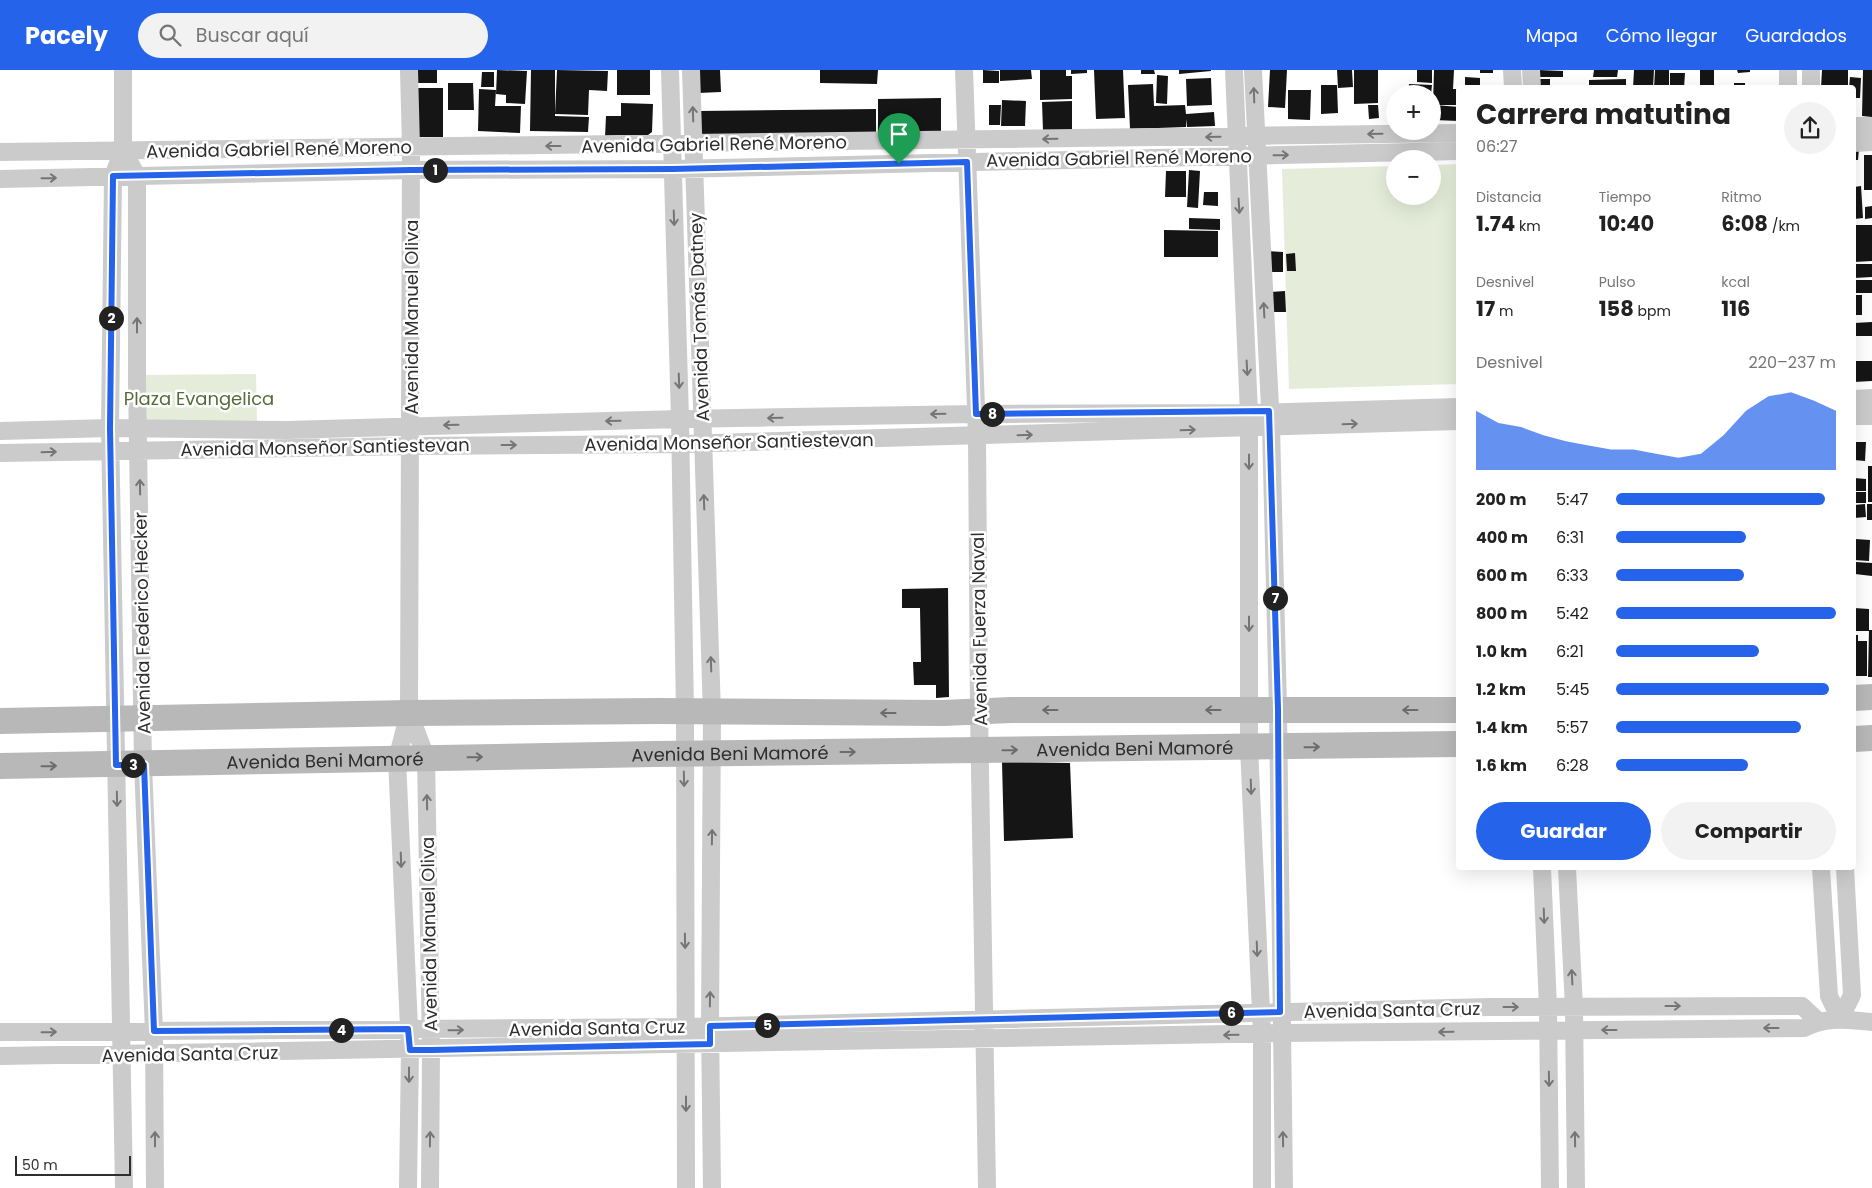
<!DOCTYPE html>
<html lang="es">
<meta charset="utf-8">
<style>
body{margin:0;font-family:Poppins,sans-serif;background:#f2f2f2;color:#222;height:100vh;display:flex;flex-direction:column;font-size:19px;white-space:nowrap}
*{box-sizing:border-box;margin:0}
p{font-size:16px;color:#767676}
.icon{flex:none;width:28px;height:28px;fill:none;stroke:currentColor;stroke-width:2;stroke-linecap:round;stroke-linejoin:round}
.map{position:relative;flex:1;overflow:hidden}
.sheet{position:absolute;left:1456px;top:15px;width:400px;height:785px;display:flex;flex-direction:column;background:#fff;border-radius:5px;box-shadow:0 5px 20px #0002}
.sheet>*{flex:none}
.fabs{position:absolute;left:1386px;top:15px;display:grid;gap:10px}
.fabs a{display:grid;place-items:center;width:55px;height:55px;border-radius:50%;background:#fff;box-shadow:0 5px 20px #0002;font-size:25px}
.scale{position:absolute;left:15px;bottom:12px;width:116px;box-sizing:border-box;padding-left:5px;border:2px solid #2e2e2e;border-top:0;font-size:14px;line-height:18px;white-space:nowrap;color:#2e2e2e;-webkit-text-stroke:4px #fff;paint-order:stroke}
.pin{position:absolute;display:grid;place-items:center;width:42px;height:42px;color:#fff;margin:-51px -21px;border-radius:50% 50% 50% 0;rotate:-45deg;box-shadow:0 0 5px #0007}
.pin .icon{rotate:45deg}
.km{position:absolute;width:25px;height:25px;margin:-12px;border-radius:50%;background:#222;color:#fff;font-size:14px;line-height:25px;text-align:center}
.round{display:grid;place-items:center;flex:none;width:52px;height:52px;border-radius:26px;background:#f2f2f2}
.summary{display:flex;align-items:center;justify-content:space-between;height:85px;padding:0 20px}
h1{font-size:28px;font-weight:700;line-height:38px}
.figures{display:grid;grid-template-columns:repeat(3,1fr);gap:8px;height:85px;padding:5px 20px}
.figures div{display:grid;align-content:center}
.figures b{font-size:21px;font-weight:700}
.figures small{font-size:14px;font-weight:400}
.figures p{font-size:14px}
.chart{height:140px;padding:10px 20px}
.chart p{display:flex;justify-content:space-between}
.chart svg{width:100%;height:90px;margin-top:5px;fill:#2563eb;opacity:.7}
.cta{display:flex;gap:10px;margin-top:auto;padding:10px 20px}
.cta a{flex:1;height:58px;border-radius:30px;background:#2563eb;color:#fff;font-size:20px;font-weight:700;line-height:58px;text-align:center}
.cta a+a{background:#f2f2f2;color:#222}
ul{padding:0 20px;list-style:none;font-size:16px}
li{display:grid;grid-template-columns:80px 60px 1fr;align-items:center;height:38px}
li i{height:12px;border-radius:6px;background:#2563eb}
header{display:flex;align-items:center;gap:30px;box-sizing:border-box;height:70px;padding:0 25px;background:#2563eb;color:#fff}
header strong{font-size:24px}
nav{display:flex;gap:28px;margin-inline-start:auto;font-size:18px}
.search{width:350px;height:45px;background:#f2f2f2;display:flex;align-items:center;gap:12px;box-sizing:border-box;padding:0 18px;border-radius:28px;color:#767676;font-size:19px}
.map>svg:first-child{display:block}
</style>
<header>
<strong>Pacely</strong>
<div class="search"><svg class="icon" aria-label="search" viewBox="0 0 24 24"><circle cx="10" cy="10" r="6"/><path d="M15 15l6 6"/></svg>Buscar aquí</div>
<nav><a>Mapa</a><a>Cómo llegar</a><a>Guardados</a></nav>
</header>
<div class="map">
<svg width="1872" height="1118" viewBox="0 0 1872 1118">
<rect width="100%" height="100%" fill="#fff"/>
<path fill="#e5edda" d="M1459 94V314L1289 319 1282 99 1395 96V126H1432L1433 95Z
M256 304 257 352 142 353 141 305Z"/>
<path fill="#151515" d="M416 0H437V13H417Z
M497 0 527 1 525 34 506 33V25L496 24Z
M531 0H555V46L589 47 588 62 530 61Z
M557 0 608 1 607 21 589 20 588 45 555 44Z
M617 0H650V25H617Z
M697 0H720L721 22 698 23Z
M820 0H878L877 14 820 13Z
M983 0 999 1V13H983Z
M1000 0H1031L1032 9 1000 11Z
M1040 0H1066V6H1072V29L1040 30Z
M1071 0H1087V3L1071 4Z
M1094 0H1123L1125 48 1096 49Z
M1141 0H1154L1155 4H1141Z
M1179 0H1211V1L1179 4Z
M1270 0H1287L1285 38 1268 37Z
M1337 0H1352L1353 17 1338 18Z
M1354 0H1378V33L1354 34Z
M1417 0H1432V13L1417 12Z
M1434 0H1454L1453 19H1459V35H1433Z
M1480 0H1493V3H1480Z
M1538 0 1563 1V7H1538Z
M1594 0H1618L1617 7H1593Z
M1634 0H1654L1653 18H1633Z
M1655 0H1669V18H1654Z
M1700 0H1714V18H1700Z
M1737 0H1750V2L1738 3Z
M1822 0H1848V18H1821Z
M1863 0H1872V47L1862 46Z
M482 2H494V17H481Z
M1670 3H1685L1684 18H1670Z
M1157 5 1168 6 1167 34 1156 33Z
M1465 7 1480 8V18H1465Z
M1850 7 1861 8 1860 28H1854V18H1849Z
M1211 8 1212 35 1187 36 1186 9Z
M1539 9H1550V18H1539Z
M1626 9V18H1589V10Z
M448 13H473L474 40H448Z
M1734 13H1745V18H1734Z
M1153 14 1154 36 1185 35 1186 44 1214 42 1215 56 1187 57V49L1186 57 1130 59 1128 15Z
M1409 14 1432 15 1431 24H1408Z
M1321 15H1337L1338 43 1321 44Z
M417 18H443V67H418Z
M479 19 496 20 495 36H521L520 63 478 61Z
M1288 20H1311L1310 50 1288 49Z
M941 28V62L878 63V29Z
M1002 30 1026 31 1025 56H1001Z
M1072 31V61H1043L1042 32Z
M621 33 653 34 652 62 644 68 605 67 606 46H621Z
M989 35H1001L1000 55H989Z
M1368 35H1378L1379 48 1369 49Z
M1435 35 1459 37V51L1434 50Z
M876 39V63L699 66V41Z
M1854 79H1859L1858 90H1854Z
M1864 85H1872V120H1864Z
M1189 100 1200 101 1198 138 1187 137Z
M1166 101H1186V127H1165Z
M1861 116 1863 148 1854 149V117Z
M1204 122H1218V136L1203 135Z
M1872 136V148L1865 149V137Z
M1189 148 1220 149V160L1189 159Z
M1854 155H1872V191L1854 192Z
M1164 160 1218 161V187H1164Z
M1268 181 1283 182V202H1268Z
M1295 183 1296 201H1287L1286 184Z
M1854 194H1872V207L1854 208Z
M1854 210H1872V223H1854Z
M1285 221 1286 242H1270L1269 222Z
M1854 225H1862V245H1854Z
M1872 252V266H1854V253Z
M1854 291H1872V311L1854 312Z
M1854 372H1866L1865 391 1854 390Z
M1868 396H1872V432H1868Z
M1854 408 1866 409V421H1854Z
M1854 422H1866V433H1854Z
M1865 434 1866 447 1854 448V435Z
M1867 434H1872V450H1867Z
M1855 469 1870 470 1869 491 1854 490Z
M1856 492 1872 493V506L1855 504Z
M948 518 949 627 936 628V615H914L913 592H921L920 538H902V519Z
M1854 538 1869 539V561H1854Z
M1869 560H1872V607H1868Z
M1854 565H1858V571H1867V606H1854Z
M1002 692 1070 693 1073 768 1004 771Z"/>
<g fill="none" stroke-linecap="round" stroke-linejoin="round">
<path stroke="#cbcbcb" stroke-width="18" d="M670 0 680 349 685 642 686 1118
M691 0 712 643 710 956 712 1118
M964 0 977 366 979 641 987 1118
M1234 0 1249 343V677L1262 964V1118
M1253 0 1271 357 1278 639 1284 1118
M1512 0 1513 18
M1531 0 1532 18
M1788 18V0
M1811 18V0
M1854 56H1872
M1854 73 1872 72
M123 81V0
M0 82C486 79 972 70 1459 63
M0 109 411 100 673 99 1459 81
M1854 329 1872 328
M1854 346H1872
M0 361 110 358 287 360 680 349 976 344 1249 343 1459 337
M0 383 411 376 681 374 1459 351
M409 643 426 687 431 980 430 1118
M1542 798 1548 937 1550 1118
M1567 798 1574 937 1576 1118
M1821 798 1829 926 1840 949
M1840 949 1852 925 1845 798
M0 962 686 957 1490 937 1802 936 1818 951
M0 986 1282 963 1804 958C1827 946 1847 950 1872 952
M124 1118 110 358 113 106 123 81 137 106V311L143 695 154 961 155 1118
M408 1118 410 980 397 689 409 643 411 76 409 0"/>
<g stroke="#b8b8b8" stroke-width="26">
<path d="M1854 628 1872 627"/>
<path d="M0 651 409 643 657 641 943 643 1011 640H1459"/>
<path d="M1854 669 1872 668"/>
<path id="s1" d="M0 696 655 684 1459 674"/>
</g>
</g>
<defs><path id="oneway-shaft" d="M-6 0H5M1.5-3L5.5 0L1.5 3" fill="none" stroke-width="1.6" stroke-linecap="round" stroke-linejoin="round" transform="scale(1.25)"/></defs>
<g stroke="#757575">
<use href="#oneway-shaft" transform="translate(1254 25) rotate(-92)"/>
<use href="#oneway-shaft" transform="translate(693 44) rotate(-92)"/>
<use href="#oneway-shaft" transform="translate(1375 64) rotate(179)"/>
<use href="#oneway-shaft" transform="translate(1213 67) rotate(179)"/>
<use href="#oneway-shaft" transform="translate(1050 69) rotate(179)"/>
<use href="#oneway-shaft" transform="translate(553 76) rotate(180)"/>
<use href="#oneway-shaft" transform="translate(1281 85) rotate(-1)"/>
<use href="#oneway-shaft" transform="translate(49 108) rotate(-1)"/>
<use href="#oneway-shaft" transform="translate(1239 136) rotate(87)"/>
<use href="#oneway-shaft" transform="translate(674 148) rotate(88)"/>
<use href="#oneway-shaft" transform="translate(1264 240) rotate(-93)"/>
<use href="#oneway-shaft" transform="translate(137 255) rotate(-90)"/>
<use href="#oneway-shaft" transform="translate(1247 298) rotate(87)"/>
<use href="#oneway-shaft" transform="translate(679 311) rotate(88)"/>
<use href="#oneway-shaft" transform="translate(938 344) rotate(179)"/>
<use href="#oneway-shaft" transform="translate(775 348) rotate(179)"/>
<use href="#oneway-shaft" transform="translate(613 351) rotate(179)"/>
<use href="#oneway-shaft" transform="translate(1350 354) rotate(-2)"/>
<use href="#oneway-shaft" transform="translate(451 355) rotate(179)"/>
<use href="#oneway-shaft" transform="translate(1188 360) rotate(-2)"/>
<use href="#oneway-shaft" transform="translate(1025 365) rotate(-2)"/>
<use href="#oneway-shaft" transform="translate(509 375)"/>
<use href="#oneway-shaft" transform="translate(49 382) rotate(-2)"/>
<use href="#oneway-shaft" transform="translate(1249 392) rotate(90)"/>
<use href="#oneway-shaft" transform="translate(140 417) rotate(-91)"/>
<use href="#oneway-shaft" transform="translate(704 432) rotate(-92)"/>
<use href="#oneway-shaft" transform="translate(1249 554) rotate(90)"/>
<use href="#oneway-shaft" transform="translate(711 594) rotate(-92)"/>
<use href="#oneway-shaft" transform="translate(684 709) rotate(89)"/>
<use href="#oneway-shaft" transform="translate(1251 717) rotate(88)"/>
<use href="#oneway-shaft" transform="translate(117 729) rotate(89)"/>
<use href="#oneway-shaft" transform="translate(427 732) rotate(-91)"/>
<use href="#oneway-shaft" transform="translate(712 767) rotate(-89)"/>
<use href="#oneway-shaft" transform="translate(401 790) rotate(88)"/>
<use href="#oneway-shaft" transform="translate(1544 846) rotate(88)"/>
<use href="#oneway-shaft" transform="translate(685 871) rotate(89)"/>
<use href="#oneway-shaft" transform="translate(1257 879) rotate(88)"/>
<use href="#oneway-shaft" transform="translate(1572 907) rotate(-93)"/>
<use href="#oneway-shaft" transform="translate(710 929) rotate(-89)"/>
<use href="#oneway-shaft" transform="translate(1673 936)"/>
<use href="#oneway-shaft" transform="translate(1511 937)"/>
<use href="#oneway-shaft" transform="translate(1771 958) rotate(180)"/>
<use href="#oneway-shaft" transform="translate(456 960) rotate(-1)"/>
<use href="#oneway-shaft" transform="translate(1609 960) rotate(180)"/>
<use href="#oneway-shaft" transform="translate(49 962) rotate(-1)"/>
<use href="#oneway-shaft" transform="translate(1446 962) rotate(179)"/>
<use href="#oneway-shaft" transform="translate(1231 965) rotate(179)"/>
<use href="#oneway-shaft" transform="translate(409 1005) rotate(90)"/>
<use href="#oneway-shaft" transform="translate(1549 1009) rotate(89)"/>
<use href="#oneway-shaft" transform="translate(686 1034) rotate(90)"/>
<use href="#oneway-shaft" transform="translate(155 1069) rotate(-90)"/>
<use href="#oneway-shaft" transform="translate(430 1069) rotate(-89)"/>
<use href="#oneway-shaft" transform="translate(1283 1069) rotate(-91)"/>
<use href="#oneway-shaft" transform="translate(1575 1069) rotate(-91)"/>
</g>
<g stroke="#6c6c6c">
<use href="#oneway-shaft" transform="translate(1050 640) rotate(-180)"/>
<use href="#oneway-shaft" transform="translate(1213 640) rotate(-180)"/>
<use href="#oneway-shaft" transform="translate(1410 640) rotate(-180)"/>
<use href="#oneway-shaft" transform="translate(888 643) rotate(180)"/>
<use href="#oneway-shaft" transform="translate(1312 677) rotate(-1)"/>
<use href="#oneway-shaft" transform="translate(1010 680) rotate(-1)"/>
<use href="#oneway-shaft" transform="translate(848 682)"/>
<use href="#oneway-shaft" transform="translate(475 687) rotate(-1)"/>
<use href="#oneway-shaft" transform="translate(49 696) rotate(-1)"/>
</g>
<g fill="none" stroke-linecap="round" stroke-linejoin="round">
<g stroke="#fff" stroke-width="10">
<path id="route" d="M967 92 976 344 1269 341 1278 639 1280 942 710 956V974L431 980H410L408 959 154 961 144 695H116L110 358 113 106 411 100 673 99Z"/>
</g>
<use href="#route" stroke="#2563eb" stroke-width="6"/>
</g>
<g text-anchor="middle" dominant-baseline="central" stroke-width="5" stroke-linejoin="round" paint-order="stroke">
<g font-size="18" fill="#2e2e2e" stroke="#fff">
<text transform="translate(714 74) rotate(-1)">Avenida Gabriel René Moreno</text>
<text transform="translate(279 79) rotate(-1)">Avenida Gabriel René Moreno</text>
<text transform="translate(1119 88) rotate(-1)">Avenida Gabriel René Moreno</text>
<text transform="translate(411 247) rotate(-90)">Avenida Manuel Oliva</text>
<text transform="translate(699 247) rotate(-92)">Avenida Tomás Datney</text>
<text transform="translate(729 372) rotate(-1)">Avenida Monseñor Santiestevan</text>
<text transform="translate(325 377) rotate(-1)">Avenida Monseñor Santiestevan</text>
<text transform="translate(142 553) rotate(-91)">Avenida Federico Hecker</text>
<text transform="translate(979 559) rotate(-91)">Avenida Fuerza Naval</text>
<text stroke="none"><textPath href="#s1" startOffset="1135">Avenida Beni Mamoré</textPath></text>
<text stroke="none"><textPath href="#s1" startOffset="730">Avenida Beni Mamoré</textPath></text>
<text stroke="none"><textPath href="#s1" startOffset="325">Avenida Beni Mamoré</textPath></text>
<text transform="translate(429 864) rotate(-91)">Avenida Manuel Oliva</text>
<text transform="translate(1392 940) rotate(-1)">Avenida Santa Cruz</text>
<text transform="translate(597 958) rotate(-1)">Avenida Santa Cruz</text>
<text transform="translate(190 984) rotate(-1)">Avenida Santa Cruz</text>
</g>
<g font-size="18" fill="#526d38" stroke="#fff">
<text x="199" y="328">Plaza Evangelica</text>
</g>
</g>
</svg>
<div class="fabs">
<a>+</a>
<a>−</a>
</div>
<div class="scale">50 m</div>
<div class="pin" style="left:899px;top:94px;background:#1e9e55"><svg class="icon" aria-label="arrive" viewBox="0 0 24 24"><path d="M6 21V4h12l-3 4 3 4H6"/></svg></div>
<b class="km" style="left:435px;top:100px">1</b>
<b class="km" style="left:111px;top:248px">2</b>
<b class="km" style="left:133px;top:695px">3</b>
<b class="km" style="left:341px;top:960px">4</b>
<b class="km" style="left:767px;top:955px">5</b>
<b class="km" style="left:1231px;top:943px">6</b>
<b class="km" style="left:1275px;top:528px">7</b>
<b class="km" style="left:992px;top:344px">8</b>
<section class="sheet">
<div class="summary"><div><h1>Carrera matutina</h1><p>06:27</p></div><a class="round"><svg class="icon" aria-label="share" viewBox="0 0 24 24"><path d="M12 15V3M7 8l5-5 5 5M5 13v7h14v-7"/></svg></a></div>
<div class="figures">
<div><p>Distancia</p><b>1.74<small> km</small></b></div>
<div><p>Tiempo</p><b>10:40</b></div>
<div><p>Ritmo</p><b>6:08<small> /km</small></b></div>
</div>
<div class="figures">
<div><p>Desnivel</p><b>17<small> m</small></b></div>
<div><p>Pulso</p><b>158<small> bpm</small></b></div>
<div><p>kcal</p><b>116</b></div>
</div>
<div class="chart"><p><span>Desnivel</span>220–237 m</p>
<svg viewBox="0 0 160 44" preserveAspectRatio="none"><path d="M0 44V15L10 21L20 23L30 27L40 30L50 32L60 34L70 34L80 36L90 38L100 36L110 27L120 15L130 8L140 6L150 10L160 15V44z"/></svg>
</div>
<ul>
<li><b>200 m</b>5:47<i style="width:95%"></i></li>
<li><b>400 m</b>6:31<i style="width:59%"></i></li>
<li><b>600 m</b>6:33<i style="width:58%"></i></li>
<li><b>800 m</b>5:42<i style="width:100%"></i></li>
<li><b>1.0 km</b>6:21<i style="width:65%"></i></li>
<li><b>1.2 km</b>5:45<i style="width:97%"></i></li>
<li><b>1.4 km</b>5:57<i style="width:84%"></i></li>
<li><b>1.6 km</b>6:28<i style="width:60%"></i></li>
</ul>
<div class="cta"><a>Guardar</a><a>Compartir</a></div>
</section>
</div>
